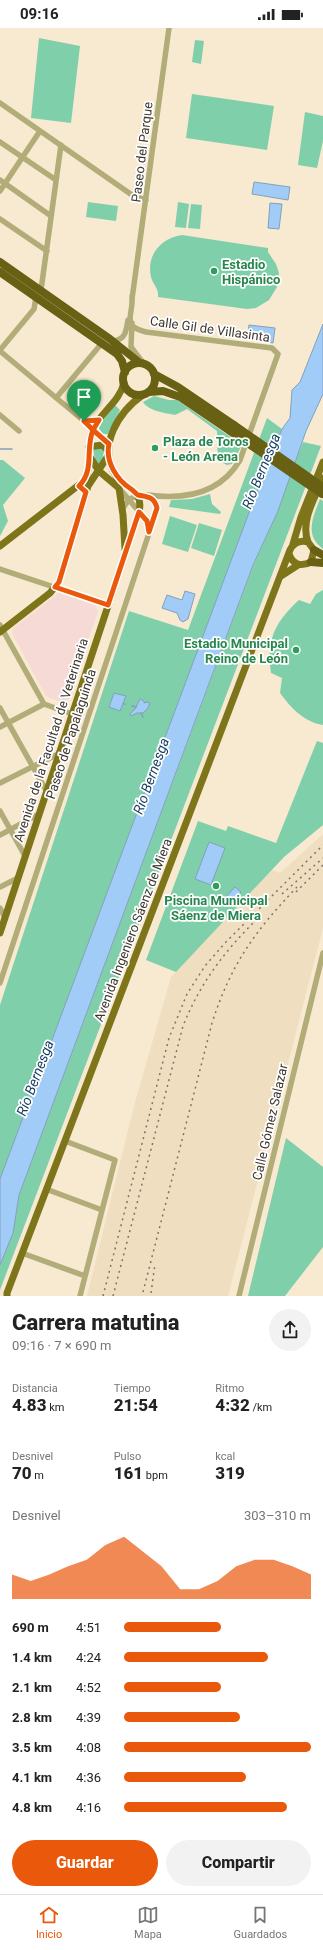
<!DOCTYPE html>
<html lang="es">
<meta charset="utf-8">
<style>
body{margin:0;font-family:Roboto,sans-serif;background:#f2f2f2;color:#222;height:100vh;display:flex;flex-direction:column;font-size:15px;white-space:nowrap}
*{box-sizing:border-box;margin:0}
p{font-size:13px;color:#767676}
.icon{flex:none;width:22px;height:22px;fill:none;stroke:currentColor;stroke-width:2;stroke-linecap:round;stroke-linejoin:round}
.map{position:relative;height:1268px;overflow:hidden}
.sheet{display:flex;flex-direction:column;background:#fff;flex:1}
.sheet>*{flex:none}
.pin{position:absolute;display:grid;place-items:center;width:34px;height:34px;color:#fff;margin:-41px -17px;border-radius:50% 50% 50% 0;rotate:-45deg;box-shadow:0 0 4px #0007}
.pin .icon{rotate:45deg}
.round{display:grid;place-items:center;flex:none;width:42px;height:42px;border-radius:21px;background:#f2f2f2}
.headline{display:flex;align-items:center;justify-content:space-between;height:68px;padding:0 12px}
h1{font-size:22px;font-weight:800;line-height:30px}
.stats{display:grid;grid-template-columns:repeat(3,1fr);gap:6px;height:68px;padding:4px 12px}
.stats div{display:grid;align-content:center}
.stats b{font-size:17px;font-weight:800}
.stats small{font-size:11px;font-weight:400}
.stats p{font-size:11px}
.chart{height:112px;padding:8px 12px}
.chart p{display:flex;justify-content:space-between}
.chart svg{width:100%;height:72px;margin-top:4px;fill:#ea580c;opacity:.7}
.button{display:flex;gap:8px;margin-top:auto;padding:8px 12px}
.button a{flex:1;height:46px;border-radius:24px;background:#ea580c;color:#fff;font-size:16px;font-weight:800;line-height:46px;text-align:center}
.button a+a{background:#f2f2f2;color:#222}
ul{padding:0 12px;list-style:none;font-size:13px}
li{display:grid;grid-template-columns:64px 48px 1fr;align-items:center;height:30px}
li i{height:10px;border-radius:5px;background:#ea580c}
.status{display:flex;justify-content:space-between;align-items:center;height:28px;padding:0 20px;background:#fff;direction:ltr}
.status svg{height:11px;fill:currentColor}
.menu{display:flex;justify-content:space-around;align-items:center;height:56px;border-top:1px solid #e0e0e0;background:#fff;font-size:11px;color:#767676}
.menu a{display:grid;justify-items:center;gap:2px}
.menu .current{color:#ea580c}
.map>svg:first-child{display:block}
</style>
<div class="status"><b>09:16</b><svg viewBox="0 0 49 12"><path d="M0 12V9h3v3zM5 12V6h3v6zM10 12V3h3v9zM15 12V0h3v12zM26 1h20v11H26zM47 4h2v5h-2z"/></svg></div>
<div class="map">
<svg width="323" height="1268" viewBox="0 0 323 1268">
<rect width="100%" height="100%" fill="#f8e9d1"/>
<path fill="#f0dec0" d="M323 806V900L228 1268H87L134 1078 171 949 272 842 280 845Z"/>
<path fill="#f5dad6" d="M59 565 95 577 98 583 68 671 62 675 46 668 12 605 13 600Z"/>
<path fill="#7fcfaa" d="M39 10 80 18 71 95 31 90Z
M195 12 204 13 201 36 192 34Z
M192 66 274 78 267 122 186 110Z
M305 84 323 88V113L317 140 298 137Z
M88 174 118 178 116 193 86 189Z
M178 174 189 176 186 200 175 199Z
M191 176 202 177 200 201 188 200Z
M182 207 268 220V224L276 236 279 245 277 259 269 272 256 280 247 281 158 269C159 260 153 257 151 249 146 227 161 210 182 207Z
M154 368 169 372H177L242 417 232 436 227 437C214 432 218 415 217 403L187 381 175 387C166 385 148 383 143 374Z
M115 377 120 382 108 406H103L98 399Z
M267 390 282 401 265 442 0 1151V977L129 583 188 602Z
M303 414 321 418 0 1262V1237L13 1205 19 1167 253 538 278 483 285 458Z
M98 418 104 423 102 433 98 437 95 431 93 422Z
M0 432H3L25 450 3 477 8 493 0 508Z
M210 466 212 476 221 484 220 486 169 479 171 472 192 471Z
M320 471 323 473V521C304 507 313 489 320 471Z
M170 488 197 497 188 524 162 516Z
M199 495 222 502 214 528 191 520Z
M323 562V697C304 694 291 680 280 665L282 650 271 645C266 612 275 594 299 572L310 576 316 566Z
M317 713 323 715V797L284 829 176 944 146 932 198 793 226 803 228 798 276 815Z
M286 1110 323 1139V1219L285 1268H248Z"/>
<path fill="#a0ccf7" stroke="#83a0bb" d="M254 154 290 159 288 172 252 166Z
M270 175 282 176 279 201 268 200Z
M323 296V366L306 403 278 483 253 537 19 1167 13 1205 0 1237V1151L265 442 282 401 290 390 292 362 300 354Z
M249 297 275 300 273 315 247 311Z
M185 563 195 566 188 591 183 594 180 592 177 585 162 580 167 567 182 572Z
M114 665 126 668 120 683 109 679Z
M140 671 144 673V675L147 674 150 675 148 680 143 685H137L131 688 130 686 135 681Z
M209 814 225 820 211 857 195 851Z
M235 859 241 864 230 876 224 871Z"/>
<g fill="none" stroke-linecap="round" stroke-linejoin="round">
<path stroke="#83a0bb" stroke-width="1.5" d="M0 421H12
M123 676H125
M132 678 136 679
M141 685 143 689"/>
<path stroke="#b1ac78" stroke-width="5.5" d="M0 75 132 167 146 172
M0 114 56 152
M0 152 51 188
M0 163 40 103
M0 191 47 223
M41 262 61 117
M132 268C134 287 120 298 146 304L272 320 278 326 240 432C220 466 185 472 148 467
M132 271 169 0
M132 295 131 319 144 336
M114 313C126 311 126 303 128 292
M0 322 34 281 36 269
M0 323 84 393 109 416
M56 370 102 315
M0 387 19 403
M119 460 147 493 149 502
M122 482 129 471 140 467
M0 541 108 577
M0 597 44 676 72 686
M0 680 47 764
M0 699 44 676
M0 755 60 725
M0 783 25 828
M0 807 39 786
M0 859 18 850
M0 880 5 890
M0 955 156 484V476L145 467
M65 1113 115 1132 80 1268
M46 1161 102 1182
M22 1225 85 1248
M239 1268 323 925"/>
<path stroke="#7e751b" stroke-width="7" d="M89 419 102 417 108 422
M90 429 99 443 119 460 123 487 125 521
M308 514C300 493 315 470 323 450
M293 516 301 489 323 434
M0 518 84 453C93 438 87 421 92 404 99 385 119 375 124 355
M281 548 298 537
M0 604 50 565 59 554 88 458 108 428
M0 905 139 484C144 462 127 462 116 448 97 418 118 384 144 366
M7 1268V1265L290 522C294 514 300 512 308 514L314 522 311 534C301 539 293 537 289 526"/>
<path stroke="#686114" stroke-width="8" d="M0 234 110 311 140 335
M0 244 117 326 122 333 125 344
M123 351a16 16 0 1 1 32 0a16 16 0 1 1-32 0Z
M154 346 178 359 234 397
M149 364 163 363 180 369 230 403
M314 522 323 527
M311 534 323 535"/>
<path stroke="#7e7566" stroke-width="1.5" stroke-dasharray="2 4" stroke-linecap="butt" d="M296 864 323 837
M282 866 323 830
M143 1264 212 995C231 936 255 903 297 859
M151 1265 155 1236
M103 1268 169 1010 187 966 205 938 225 915 323 817
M113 1268 183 998C201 953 225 923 258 890"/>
<path stroke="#686114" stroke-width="8" d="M234 397 323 459
M230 403 322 466"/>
</g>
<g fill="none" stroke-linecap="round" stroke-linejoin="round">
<g stroke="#fff" stroke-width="8">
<path id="route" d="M84 393 93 402C85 421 95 442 79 458L86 464 59 554 55 559 108 577 139 484 147 493 149 504 157 480C154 468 147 469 138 467 136 466 133 462 131 461 117 452 105 434 109 416L93 402 99 392 84 393"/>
</g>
<use href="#route" stroke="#ea580c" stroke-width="5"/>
</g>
<g fill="#2e9e5b" stroke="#fff" stroke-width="1.5">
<circle cx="214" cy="243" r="4"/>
<circle cx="155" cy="420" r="4"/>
<circle cx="296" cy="622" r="4"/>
<circle cx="216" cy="858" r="4"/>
</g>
<g text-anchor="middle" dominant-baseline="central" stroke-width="3.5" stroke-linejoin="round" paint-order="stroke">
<g font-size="13" fill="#3e382f" stroke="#fff">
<text transform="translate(142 124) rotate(-83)">Paseo del Parque</text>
<text transform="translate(210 301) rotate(8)">Calle Gil de Villasinta</text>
<text transform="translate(71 706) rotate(-72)">Paseo de Papalaguinda</text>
<text transform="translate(51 712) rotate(-72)">Avenida de la Facultad de Veterinaria</text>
<text transform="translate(133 902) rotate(-69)">Avenida Ingeniero Sáenz de Miera</text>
<text transform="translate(270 1094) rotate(-77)">Calle Gómez Salazar</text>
</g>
<g font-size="13" font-weight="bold" fill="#27864d" stroke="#fff" text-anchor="start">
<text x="222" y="236">Estadio<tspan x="222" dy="15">Hispánico</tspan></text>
<text x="163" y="413">Plaza de Toros<tspan x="163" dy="15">- León Arena</tspan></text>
<text x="288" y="615" text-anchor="end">Estadio Municipal<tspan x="288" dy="15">Reino de León</tspan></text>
<text x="216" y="872" text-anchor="middle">Piscina Municipal<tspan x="216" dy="15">Sáenz de Miera</tspan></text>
</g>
<g font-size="14" font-style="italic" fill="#143c5f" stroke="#fff">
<text transform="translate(261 443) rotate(-68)">Río Bernesga</text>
<text transform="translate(151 748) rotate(-70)">Río Bernesga</text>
<text transform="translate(35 1050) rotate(-69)">Río Bernesga</text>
</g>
</g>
</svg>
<div class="pin" style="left:84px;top:393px;background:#1e9e55"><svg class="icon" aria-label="arrive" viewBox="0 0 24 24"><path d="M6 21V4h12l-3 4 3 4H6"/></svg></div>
</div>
<section class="sheet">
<div class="headline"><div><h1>Carrera matutina</h1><p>09:16 · 7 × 690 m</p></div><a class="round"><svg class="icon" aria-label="share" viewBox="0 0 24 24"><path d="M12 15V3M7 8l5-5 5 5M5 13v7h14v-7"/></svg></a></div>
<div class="stats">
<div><p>Distancia</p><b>4.83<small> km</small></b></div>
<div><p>Tiempo</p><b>21:54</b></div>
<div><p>Ritmo</p><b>4:32<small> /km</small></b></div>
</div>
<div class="stats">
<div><p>Desnivel</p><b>70<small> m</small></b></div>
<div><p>Pulso</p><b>161<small> bpm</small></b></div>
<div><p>kcal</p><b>319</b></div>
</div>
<div class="chart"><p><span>Desnivel</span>303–310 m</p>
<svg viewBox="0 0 160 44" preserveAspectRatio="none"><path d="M0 44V29L10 33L20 29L30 24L40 20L50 11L60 6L70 15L80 24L90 38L100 38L110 33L120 24L130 20L140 20L150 24L160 29V44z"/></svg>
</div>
<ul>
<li><b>690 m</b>4:51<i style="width:52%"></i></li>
<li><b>1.4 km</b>4:24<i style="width:77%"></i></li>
<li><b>2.1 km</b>4:52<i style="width:52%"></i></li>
<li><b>2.8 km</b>4:39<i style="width:62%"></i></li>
<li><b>3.5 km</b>4:08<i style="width:100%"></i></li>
<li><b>4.1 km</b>4:36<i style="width:65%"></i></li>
<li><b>4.8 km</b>4:16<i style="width:87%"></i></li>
</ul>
<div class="button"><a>Guardar</a><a>Compartir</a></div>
</section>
<nav class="menu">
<a class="current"><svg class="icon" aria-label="home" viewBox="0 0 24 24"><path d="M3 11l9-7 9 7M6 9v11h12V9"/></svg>Inicio</a>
<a><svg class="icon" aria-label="map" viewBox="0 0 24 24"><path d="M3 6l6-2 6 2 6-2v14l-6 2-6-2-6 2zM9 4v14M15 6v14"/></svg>Mapa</a>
<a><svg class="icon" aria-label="saved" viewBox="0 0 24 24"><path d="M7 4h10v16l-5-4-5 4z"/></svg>Guardados</a>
</nav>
